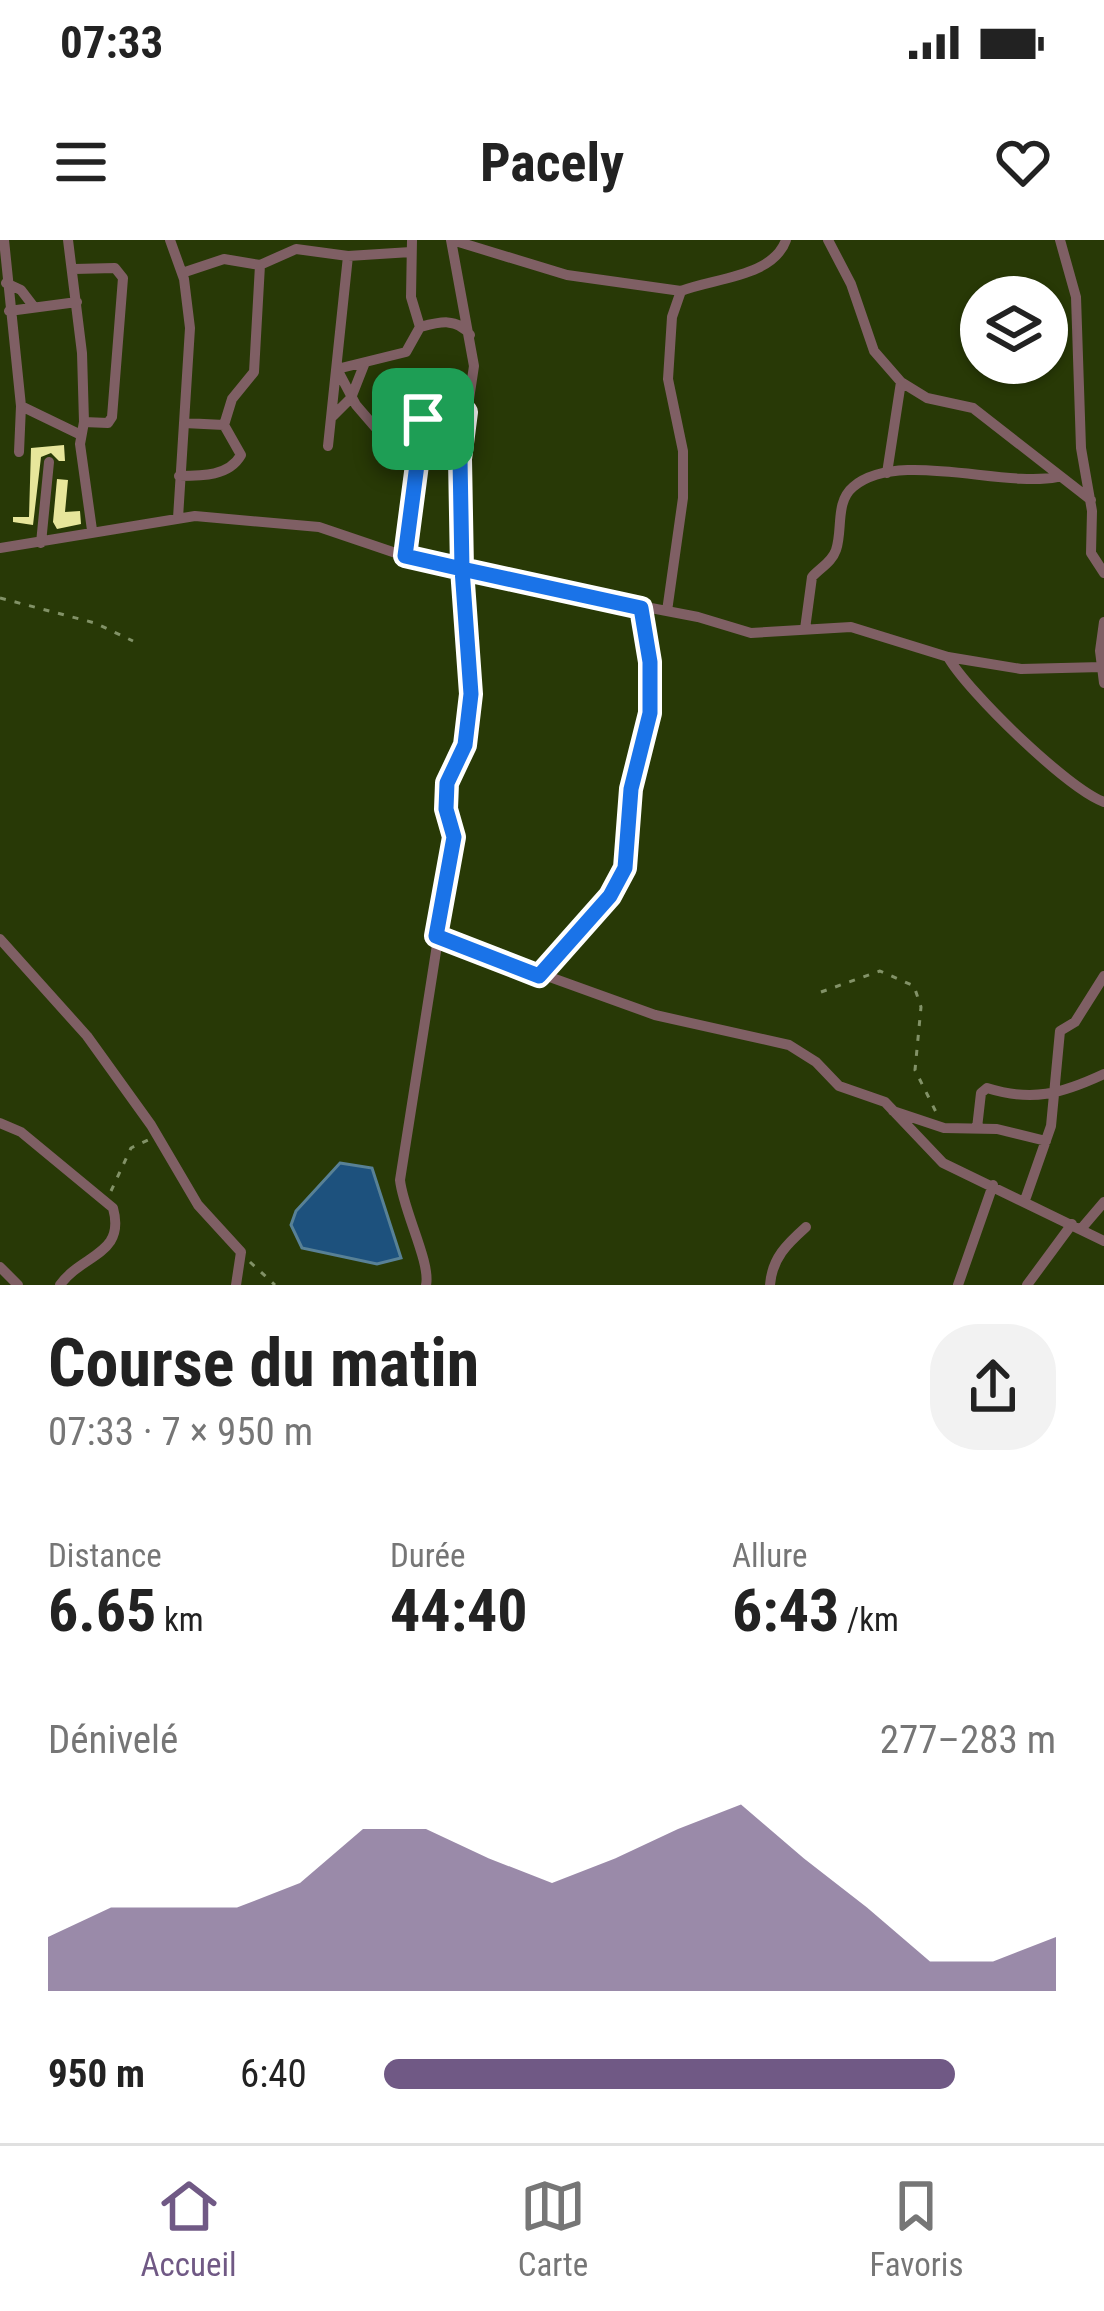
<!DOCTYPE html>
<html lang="fr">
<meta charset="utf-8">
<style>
body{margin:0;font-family:"Roboto Condensed",sans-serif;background:#f2f2f2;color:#222;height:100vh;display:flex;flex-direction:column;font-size:45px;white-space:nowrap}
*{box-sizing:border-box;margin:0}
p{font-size:39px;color:#767676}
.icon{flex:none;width:66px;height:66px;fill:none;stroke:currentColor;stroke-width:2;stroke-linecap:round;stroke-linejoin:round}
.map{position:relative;height:1045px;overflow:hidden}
.sheet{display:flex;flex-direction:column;background:#fff;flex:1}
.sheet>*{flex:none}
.controls{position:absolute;left:960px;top:36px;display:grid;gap:24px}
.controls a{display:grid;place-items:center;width:108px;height:108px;border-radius:50%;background:#fff;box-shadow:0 3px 9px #0004;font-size:60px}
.pin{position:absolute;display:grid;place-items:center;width:102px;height:102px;color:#fff;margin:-51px;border-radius:24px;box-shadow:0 6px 18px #0006}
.round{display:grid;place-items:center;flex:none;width:126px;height:126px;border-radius:48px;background:#f2f2f2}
.headline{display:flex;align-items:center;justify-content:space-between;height:204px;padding:0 48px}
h1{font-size:66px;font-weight:700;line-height:90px}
.stats{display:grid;grid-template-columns:repeat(3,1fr);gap:18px;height:204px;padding:12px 48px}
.stats div{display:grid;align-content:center}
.stats b{font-size:60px;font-weight:700}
.stats small{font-size:33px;font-weight:400}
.stats p{font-size:33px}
.chart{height:336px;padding:24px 48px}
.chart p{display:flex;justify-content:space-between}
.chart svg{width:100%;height:216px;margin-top:12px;fill:#705985;opacity:.7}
ul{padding:0 48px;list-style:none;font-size:39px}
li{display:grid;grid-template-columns:192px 144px 1fr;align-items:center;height:90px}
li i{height:30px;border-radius:15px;background:#705985}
.status{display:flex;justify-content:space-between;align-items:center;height:84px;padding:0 60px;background:#fff;direction:ltr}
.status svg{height:33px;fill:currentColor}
header{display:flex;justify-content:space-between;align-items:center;height:156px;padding:0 48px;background:#fff;font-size:54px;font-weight:700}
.tabs{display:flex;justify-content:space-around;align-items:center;height:168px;border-top:3px solid #e0e0e0;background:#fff;font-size:33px;color:#767676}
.tabs a{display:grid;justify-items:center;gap:6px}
.tabs .current{color:#705985}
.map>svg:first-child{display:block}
</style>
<div class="status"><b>07:33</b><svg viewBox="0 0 49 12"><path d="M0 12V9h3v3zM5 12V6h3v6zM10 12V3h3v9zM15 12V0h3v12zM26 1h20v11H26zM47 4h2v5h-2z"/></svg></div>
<header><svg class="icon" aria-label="menu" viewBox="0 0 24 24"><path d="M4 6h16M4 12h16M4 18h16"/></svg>Pacely<svg class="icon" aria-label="heart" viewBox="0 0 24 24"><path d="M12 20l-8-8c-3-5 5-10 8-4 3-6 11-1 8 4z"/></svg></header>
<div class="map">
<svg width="1104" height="1045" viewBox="0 0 1104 1045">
<rect width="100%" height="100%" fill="#283906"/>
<path fill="#1d517d" stroke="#588196" stroke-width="3" d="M340 923 372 928 401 1018 377 1024 302 1008 291 985 296 971Z"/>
<path fill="#e7e69b" d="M64 205 65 221H59L51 213 41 217 33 285 13 282V277H29L31 208Z
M57 239 68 240 65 272 80 271 81 284 57 289 53 282Z"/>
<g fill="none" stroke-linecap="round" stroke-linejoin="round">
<path stroke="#829267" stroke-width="3" stroke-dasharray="6 9" stroke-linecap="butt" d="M0 358 95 383 133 401
M821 752 880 731 914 746 921 767 915 830 938 876
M111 951 131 908 150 899
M250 1022 275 1045"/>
<path stroke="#7f5f64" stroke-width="10" d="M4 0 21 166 19 212
M68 0 82 113 84 182 80 204 92 290
M170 0 184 39 190 88 178 278
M412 0 411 57 420 87
M452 0 567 35 681 51
M828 0 851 44 874 111 901 142 927 158 973 168 1091 260
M1060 0 1076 57 1081 208 1092 271 1091 313 1104 333
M74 29 115 28 123 38 112 177 108 183 84 182
M182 33 224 19 260 25 296 9 348 16 411 12
M6 43 21 50 34 67
M9 71 77 62
M21 166 81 195
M466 172 437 174 381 194 356 165 337 129 406 112 420 87C439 82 457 77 470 95
M333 176 351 158 364 125
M224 185 232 159 254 132 260 25
M423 202 455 173
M328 206 348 16
M887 233 901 142
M179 236C203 236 229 236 241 215L224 185 184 183
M41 303 49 222
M0 308 195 276 319 287 437 327 698 377 751 393 851 387 948 417 1021 429 1102 427
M405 316 423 179
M667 371 683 258V211L668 139 672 77 681 51C714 38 773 37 786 0
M1104 382 1100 411 1104 443
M805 389 812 337C820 328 832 322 836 310 843 290 835 262 853 247 897 209 1003 248 1057 237
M948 417C968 452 1067 548 1104 562
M436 696 655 775 789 805 816 822 839 846 885 862 943 923 1104 1001
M0 699 87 796 151 885 198 965 241 1012 236 1045
M539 736 610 655 625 628 631 549 650 473V422L641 368
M893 871 944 888 997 889 1046 901
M0 883 21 892 113 968C126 1015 82 1014 60 1045
M977 888 981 853 987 848C1032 862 1061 854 1104 834
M1025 960 1051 886 1060 791 1075 782 1104 736
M1081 989 1104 962
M0 1027 18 1045
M426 1045C431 1023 403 970 400 940L454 597 445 555 468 491 471 453 460 317V219L474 126 451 0
M770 1045C772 1018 787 1004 806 987
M958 1045 993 945
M1027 1045 1072 984"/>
</g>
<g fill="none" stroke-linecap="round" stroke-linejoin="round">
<g stroke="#fff" stroke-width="24">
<path id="route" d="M423 179 405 316 462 329 471 454 465 505 447 543 446 569 454 597 436 696 539 736 610 656 625 628 631 549 650 473V422L641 368 462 329 460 219 466 172 423 179"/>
</g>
<use href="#route" stroke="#1a73e8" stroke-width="15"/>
</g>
</svg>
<div class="controls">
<a><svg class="icon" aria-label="layers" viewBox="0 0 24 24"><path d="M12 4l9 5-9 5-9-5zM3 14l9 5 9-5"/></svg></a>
</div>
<div class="pin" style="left:423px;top:179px;background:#1e9e55"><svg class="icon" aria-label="arrive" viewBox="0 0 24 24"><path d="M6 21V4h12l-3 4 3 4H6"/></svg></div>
</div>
<section class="sheet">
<div class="headline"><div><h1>Course du matin</h1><p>07:33 · 7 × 950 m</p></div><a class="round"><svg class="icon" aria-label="share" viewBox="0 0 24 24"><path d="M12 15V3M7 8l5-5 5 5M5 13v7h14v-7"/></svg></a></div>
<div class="stats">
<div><p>Distance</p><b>6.65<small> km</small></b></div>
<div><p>Durée</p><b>44:40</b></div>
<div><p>Allure</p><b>6:43<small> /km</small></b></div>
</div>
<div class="chart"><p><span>Dénivelé</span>277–283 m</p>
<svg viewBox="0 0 160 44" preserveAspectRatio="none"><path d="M0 44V33L10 27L20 27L30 27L40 22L50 11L60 11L70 17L80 22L90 17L100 11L110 6L120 17L130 27L140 38L150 38L160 33V44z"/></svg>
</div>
<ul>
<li><b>950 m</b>6:40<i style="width:85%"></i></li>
</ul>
</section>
<nav class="tabs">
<a class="current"><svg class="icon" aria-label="home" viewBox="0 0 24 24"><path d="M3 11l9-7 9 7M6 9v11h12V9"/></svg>Accueil</a>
<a><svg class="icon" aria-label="map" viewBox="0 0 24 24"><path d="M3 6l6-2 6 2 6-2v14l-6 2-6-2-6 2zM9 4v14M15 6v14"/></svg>Carte</a>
<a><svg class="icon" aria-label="saved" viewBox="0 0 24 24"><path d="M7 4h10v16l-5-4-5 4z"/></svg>Favoris</a>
</nav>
